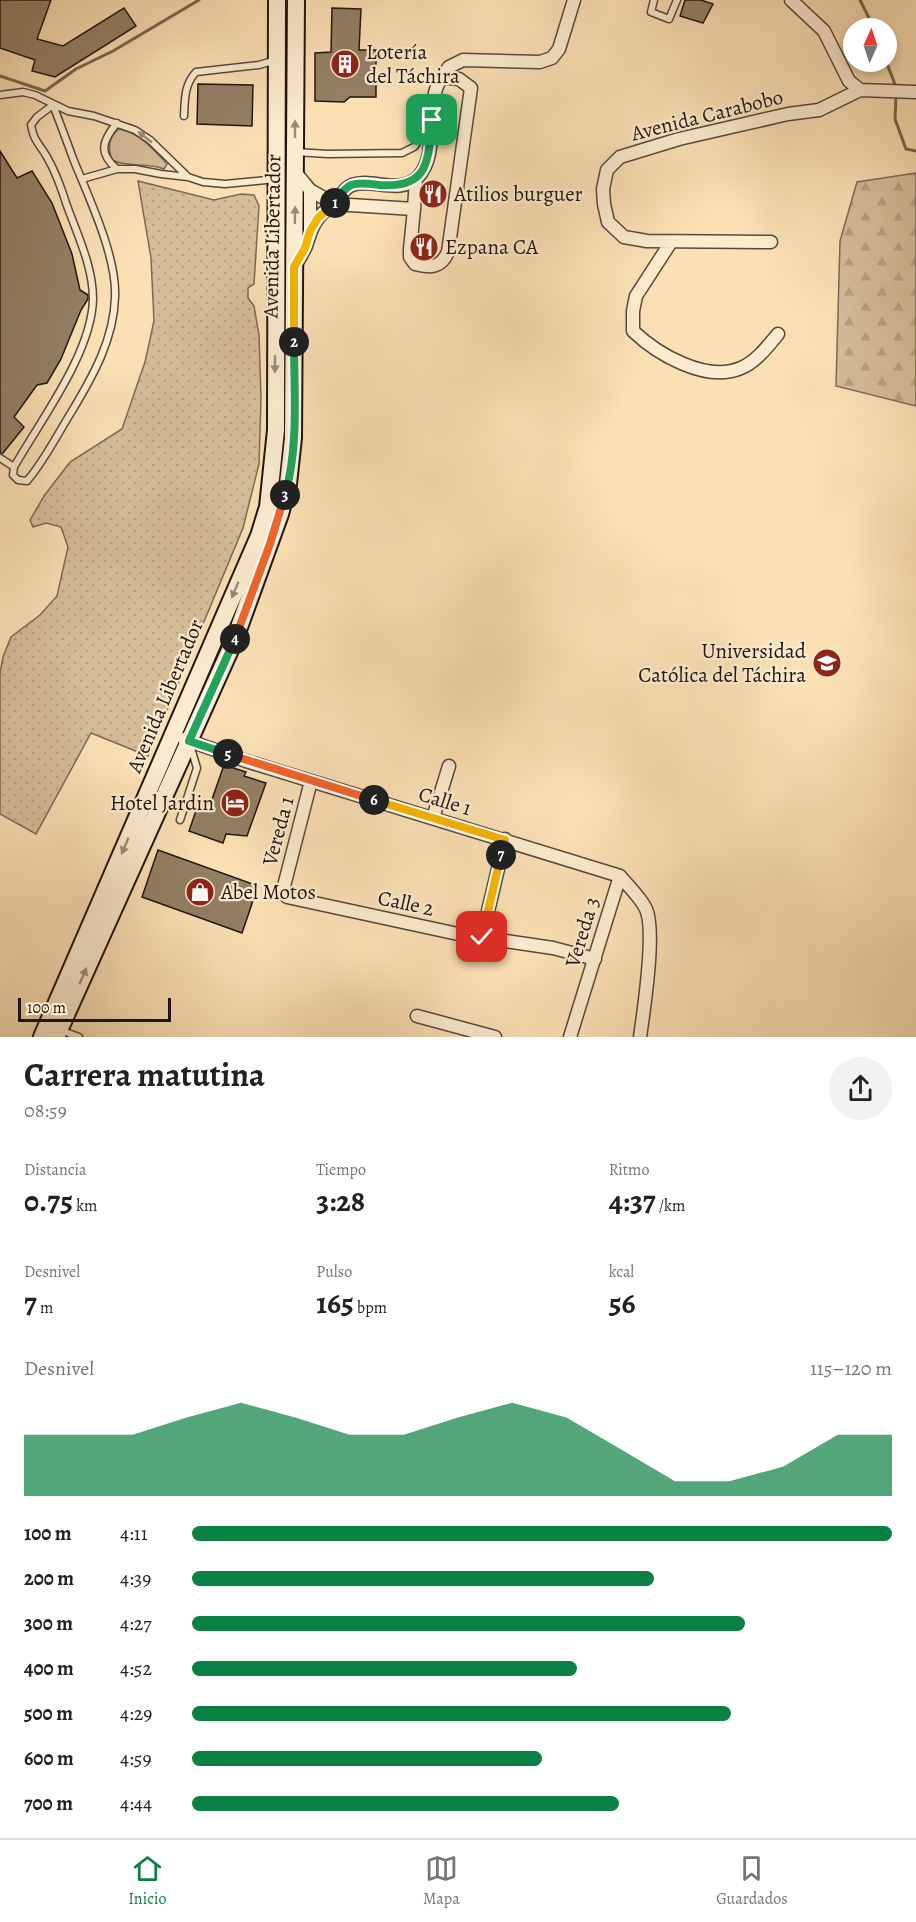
<!DOCTYPE html>
<html lang="es">
<meta charset="utf-8">
<style>
body{margin:0;font-family:Alegreya,serif;background:#f2f2f2;color:#202124;height:100vh;display:flex;flex-direction:column;font-size:22px;white-space:nowrap}
*{box-sizing:border-box;margin:0}
p{font-size:20px;color:#757577}
.icon{flex:none;width:33px;height:33px;fill:none;stroke:currentColor;stroke-width:2;stroke-linecap:round;stroke-linejoin:round}
.map{position:relative;height:1037px;overflow:hidden}
.sheet{display:flex;flex-direction:column;background:#fff;flex:1}
.sheet>*{flex:none}
.needle{width:39px;rotate:3deg}
.buttons{position:absolute;left:843px;top:18px;display:grid;gap:12px}
.buttons a{display:grid;place-items:center;width:54px;height:54px;border-radius:50%;background:#fff;box-shadow:0 3px 9px #0003;font-size:30px}
.scale{position:absolute;left:18px;bottom:15px;width:153px;box-sizing:border-box;padding-left:6px;border:3px solid #22150e;border-top:0;font-size:16px;line-height:21px;white-space:nowrap;color:#22150e;-webkit-text-stroke:4px #fcebcf;paint-order:stroke}
.pin{position:absolute;display:grid;place-items:center;width:51px;height:51px;color:#fff;margin:-26px;border-radius:12px;box-shadow:0 3px 9px #0006}
.km{position:absolute;width:30px;height:30px;margin:-15px;border-radius:50%;background:#222;color:#fff;font-size:16px;line-height:30px;text-align:center}
.round{display:grid;place-items:center;flex:none;width:63px;height:63px;border-radius:32px;background:#f2f2f2}
.overview{display:flex;align-items:center;justify-content:space-between;height:102px;padding:0 24px}
h1{font-size:33px;font-weight:600;line-height:45px}
.metrics{display:grid;grid-template-columns:repeat(3,1fr);gap:9px;height:102px;padding:6px 24px}
.metrics div{display:grid;align-content:center}
.metrics b{font-size:30px;font-weight:600}
.metrics small{font-size:16px;font-weight:400}
.metrics p{font-size:16px}
.chart{height:168px;padding:12px 24px}
.chart p{display:flex;justify-content:space-between}
.chart svg{width:100%;height:108px;margin-top:6px;fill:#0b8043;opacity:.7}
ul{padding:0 24px;list-style:none;font-size:20px}
li{display:grid;grid-template-columns:96px 72px 1fr;align-items:center;height:45px}
li i{height:15px;border-radius:8px;background:#0b8043}
.tabs{display:flex;justify-content:space-around;align-items:center;height:84px;border-top:2px solid #e0e0e0;background:#fff;font-size:16px;color:#757577}
.tabs a{display:grid;justify-items:center;gap:3px}
.tabs .on{color:#0b8043}
.map>svg:first-child{display:block}
</style>
<div class="map">
<svg width="916" height="1037" viewBox="0 0 916 1037">
<defs>
<pattern id="grass-dots" width="8" height="8" patternUnits="userSpaceOnUse" patternTransform="scale(1.5)"><rect width="8" height="8" fill="#d6bd99"/><path d="M2 2h.1M6 6h.1" fill="none" stroke="#b7a283" stroke-width="1.8" stroke-linecap="round"/></pattern>
<pattern id="forest-firs" width="22" height="20" patternUnits="userSpaceOnUse" patternTransform="scale(1.5)"><rect width="22" height="20" fill="#d6bd99"/><path d="M5 1l3.5 6h-7zM16 11l3.5 6h-7z" fill="#b7a283"/></pattern>
</defs>
<rect width="100%" height="100%" fill="#fbe0b5"/>
<filter id="stains"><feTurbulence type="fractalNoise" baseFrequency=".00333" numOctaves="4"/><feColorMatrix values="0 0 0 0 .2 0 0 0 0 .09 0 0 0 0 .02 0 0 0 .5 -.17"/></filter>
<radialGradient id="worn" r=".72"><stop offset=".6" stop-color="#630" stop-opacity="0"/><stop offset="1" stop-color="#630" stop-opacity=".3"/></radialGradient>
<path fill="url(#grass-dots)" stroke="#7c6954" stroke-width="1.5" d="M138 181 214 200 241 194 254 195 259 206 254 284 248 288V298L254 306 259 335 261 398 259 464 243 528 148 756 91 733 36 834 0 814V673L3 657 11 637 40 615 57 596 68 547 61 527 46 523 33 527 30 520 44 496 70 462 122 429 145 362 154 321 151 258Z"/>
<path fill="url(#forest-firs)" stroke="#7c6954" stroke-width="1.5" d="M916 173V406L836 386 840 241 857 182Z"/>
<path fill="#d6bd99" stroke="#7c6954" stroke-width="1.5" d="M119 129C140 133 153 149 167 164L164 169C148 162 127 168 112 160 108 149 108 136 119 129Z"/>
<g fill="none" stroke-linecap="round" stroke-linejoin="round">
<path stroke="#786550" stroke-width="3" d="M860 0 874 28
M886 61 896 87
M0 76 45 91 76 69 113 51 199 0
M896 95 895 119 906 149 916 151"/>
</g>
<path fill="#937f65" stroke="#22150e" stroke-width="1.5" d="M0 0H51L37 39 63 46 124 8 136 26 55 77 32 71 35 60 0 48Z
M685 0H701L713 4 703 23 680 16Z
M332 8 361 9 359 50H376V97H350L344 102 315 101V53L331 52Z
M198 84 253 85 252 126 197 124Z
M0 151 17 178 32 171 52 203 72 254 80 290 88 295V299L81 310 61 359 47 383 37 385 14 417 24 427 3 453H0Z
M224 765 246 772 244 776 266 783 247 836 226 834 223 843 189 831 199 802 210 805Z
M158 850 258 886 242 933 142 897Z"/>
<g fill="none" stroke-linecap="round" stroke-linejoin="round">
<g stroke="#584838" stroke-width="9">
<path id="lane" d="M654 0 651 12 669 19 677 0
M0 95 23 92 35 95 68 111 94 116 135 130 150 140 188 177
M53 105C60 123 67 142 74 161 89 198 117 257 115 297 114 339 93 376 72 411 57 435 45 460 27 481L18 480 13 475 14 467C40 421 92 353 93 299 93 266 77 234 66 203 61 187 55 171 47 157 39 143 34 142 31 125L37 117Z
M184 116C185 99 184 85 196 72L259 65 276 60
M295 152 328 154 402 153 414 147 423 135 422 125 411 105
M117 169C98 153 102 141 117 123
M82 179 117 169H135L161 174 188 177 203 182 225 184 276 179
M0 458 14 467
M180 820 197 768 191 748
M60 1030 79 1037"/>
</g>
<g stroke="#584838" stroke-width="15">
<path id="street" d="M791 0 824 31 849 81 860 90 916 92
M442 77 449 67 463 60 540 62 552 58 559 49 574 0
M310 190V230
M414 209 416 179
M671 242 636 296 633 311V331C657 354 706 383 741 368 756 362 768 346 778 334
M771 242 647 241 624 237 608 222 604 204 603 189 607 170 620 157 679 139 740 125 788 114 819 110 860 90
M295 266C299 259 303 253 306 246 309 236 312 225 319 217 324 211 331 207 336 201 341 196 344 188 352 185 372 177 399 196 418 177 441 153 423 103 442 77L459 79 471 88 448 252C441 268 430 268 415 264L410 257V249L414 209 334 204 310 190 296 173
M184 739 246 761 620 876C628 886 640 897 646 909 656 931 644 1009 640 1037
M311 781 283 890 287 897 458 934 553 948 595 959
M433 818 449 766
M482 937 505 839
M417 1016 495 1037
M570 1037 620 876"/>
</g>
<g stroke="#22150e" stroke-width="20">
<path id="secondary" d="M42 1037 259 536 268 507 276 430 277 0
M56 1037 234 641 280 514 288 484 293 438 296 0"/>
</g>
<use href="#lane" stroke="#fcebcf" stroke-width="6"/>
<use href="#street" stroke="#fcebcf" stroke-width="12"/>
<use href="#secondary" stroke="#fcebcf" stroke-width="16"/>
</g>
<defs><path id="oneway-solid" d="M-6-.8H1V-3.2L6.5 0L1 3.2V.8H-6Z" transform="scale(1.5)"/></defs>
<g fill="#9a8b78">
<use href="#oneway-solid" transform="translate(295 129) rotate(-90)"/>
<use href="#oneway-solid" transform="translate(145 137) rotate(-142)"/>
<use href="#oneway-solid" transform="translate(295 215) rotate(-89)"/>
<use href="#oneway-solid" transform="translate(275 364) rotate(90)"/>
<use href="#oneway-solid" transform="translate(235 590) rotate(113)"/>
<use href="#oneway-solid" transform="translate(125 846) rotate(113)"/>
<use href="#oneway-solid" transform="translate(83 976) rotate(-66)"/>
</g>
<g fill="none" stroke-linecap="round" stroke-linejoin="round">
<g stroke="#fff" stroke-width="12">
<path id="split-1" d="M335 203C339 197 344 188 351 185 360 182 371 184 379 185 430 189 428 160 432 120"/>
</g>
<g stroke="#fff" stroke-width="12">
<path id="split-2" d="M294 342V267L305 248 310 231 318 218 335 203"/>
</g>
<g stroke="#fff" stroke-width="12">
<path id="split-3" d="M285 495C299 446 294 392 294 342"/>
</g>
<g stroke="#fff" stroke-width="12">
<path id="split-4" d="M235 639 270 544 285 495"/>
</g>
<g stroke="#fff" stroke-width="12">
<path id="split-5" d="M228 754 189 741 235 639"/>
</g>
<g stroke="#fff" stroke-width="12">
<path id="split-6" d="M228 754 374 800"/>
</g>
<g stroke="#fff" stroke-width="12">
<path id="split-7" d="M374 800 505 840 501 855"/>
</g>
<g stroke="#fff" stroke-width="12">
<path id="split-8" d="M482 937 501 855"/>
</g>
<use href="#split-1" stroke="#22a559" stroke-width="8"/>
<use href="#split-2" stroke="#f5b400" stroke-width="8"/>
<use href="#split-3" stroke="#22a559" stroke-width="8"/>
<use href="#split-4" stroke="#f0652b" stroke-width="8"/>
<use href="#split-5" stroke="#22a559" stroke-width="8"/>
<use href="#split-6" stroke="#f0652b" stroke-width="8"/>
<use href="#split-7" stroke="#f5b400" stroke-width="8"/>
<use href="#split-8" stroke="#f5b400" stroke-width="8"/>
</g>
<defs>
<g id="building-disc" transform="scale(1.5)"><circle r="9.5" fill="#8f2418" stroke="#fcebcf"/><path d="M-4-6H4V6H1V3H-1V6H-4ZM-2.5-4.3h1.7v1.8h-1.7ZM.8-4.3h1.7v1.8H.8ZM-2.5-1h1.7V.8h-1.7ZM.8-1h1.7V.8H.8Z" fill="#fff"/></g>
<g id="restaurant-disc" transform="scale(1.5)"><circle r="9.5" fill="#8f2418" stroke="#fcebcf"/><path d="M-5-6h1v4h1v-4h1v4h1v-4h1v5L-1.5 .5V6h-2V.5L-5-1ZM5-6V6H3V1.5H1.5Q1.5-4 5-6Z" fill="#fff"/></g>
<g id="university-disc" transform="scale(1.5)"><circle r="9.5" fill="#8f2418" stroke="#fcebcf"/><path d="M0-5L7-2L0 1L-7-2ZM-4 1L0 2.5L4 1V4Q0 6-4 4Z" fill="#fff"/></g>
<g id="hotel-disc" transform="scale(1.5)"><circle r="9.5" fill="#8f2418" stroke="#fcebcf"/><path d="M-6-4.5h1.5V1H6V5H4.5V3h-9V5H-6ZM-4 0a1.8 1.8 0 1 1 3.6 0ZM.5 0V-2.5h3Q6-2.5 6 0Z" fill="#fff"/></g>
<g id="shop-disc" transform="scale(1.5)"><circle r="9.5" fill="#8f2418" stroke="#fcebcf"/><path d="M-5-2.5h2.3a2.7 3.5 0 0 1 5.4 0H5L5.5 6h-11ZM-1.5-2.5h3a1.5 2.3 0 0 0-3 0Z" fill="#fff"/></g>
</defs>
<g fill-rule="evenodd">
<use href="#building-disc" x="345" y="64"/>
<use href="#restaurant-disc" x="433" y="194"/>
<use href="#restaurant-disc" x="424" y="247"/>
<use href="#university-disc" x="827" y="663"/>
<use href="#hotel-disc" x="235" y="803"/>
<use href="#shop-disc" x="200" y="892"/>
</g>
<g text-anchor="middle" dominant-baseline="central" stroke-width="4.5" stroke-linejoin="round" paint-order="stroke">
<g font-size="21" fill="#22150e" stroke="#fcebcf" text-anchor="start">
<text x="366" y="52">Lotería<tspan x="366" dy="24">del Táchira</tspan></text>
<text x="454" y="194">Atilios burguer</text>
<text x="445" y="247">Ezpana CA</text>
<text x="806" y="651" text-anchor="end">Universidad<tspan x="806" dy="24">Católica del Táchira</tspan></text>
<text x="214" y="803" text-anchor="end">Hotel Jardin</text>
<text x="221" y="892">Abel Motos</text>
</g>
<g font-size="21" fill="#22150e" stroke="#fcebcf">
<text transform="translate(707 115) rotate(-14)">Avenida Carabobo</text>
<text transform="translate(272 236) rotate(-89)">Avenida Libertador</text>
<text transform="translate(165 696) rotate(-67)">Avenida Libertador</text>
<text transform="translate(445 801) rotate(17)">Calle 1</text>
<text transform="translate(278 831) rotate(-75)">Vereda 1</text>
<text transform="translate(406 903) rotate(12)">Calle 2</text>
<text transform="translate(582 932) rotate(-73)">Vereda 3</text>
</g>
</g>
<rect width="100%" height="100%" filter="url(#stains)"/>
<rect width="100%" height="100%" fill="url(#worn)"/>
</svg>
<div class="buttons">
<a><svg class="needle" viewBox="-14 -14 28 28"><path d="M0-13l5 13h-10z" fill="#e53935"/><path d="M0 13l5-13h-10z" fill="#757577"/></svg></a>
</div>
<div class="scale">100 m</div>
<div class="pin" style="left:432px;top:120px;background:#1e9e55"><svg class="icon" aria-label="arrive" viewBox="0 0 24 24"><path d="M6 21V4h12l-3 4 3 4H6"/></svg></div>
<div class="pin" style="left:482px;top:937px;background:#d93025"><svg class="icon" aria-label="check" viewBox="0 0 24 24"><path d="M5 12l5 5 9-10"/></svg></div>
<b class="km" style="left:335px;top:203px">1</b>
<b class="km" style="left:294px;top:342px">2</b>
<b class="km" style="left:285px;top:495px">3</b>
<b class="km" style="left:235px;top:639px">4</b>
<b class="km" style="left:228px;top:754px">5</b>
<b class="km" style="left:374px;top:800px">6</b>
<b class="km" style="left:501px;top:855px">7</b>
</div>
<section class="sheet">
<div class="overview"><div><h1>Carrera matutina</h1><p>08:59</p></div><a class="round"><svg class="icon" aria-label="share" viewBox="0 0 24 24"><path d="M12 15V3M7 8l5-5 5 5M5 13v7h14v-7"/></svg></a></div>
<div class="metrics">
<div><p>Distancia</p><b>0.75<small> km</small></b></div>
<div><p>Tiempo</p><b>3:28</b></div>
<div><p>Ritmo</p><b>4:37<small> /km</small></b></div>
</div>
<div class="metrics">
<div><p>Desnivel</p><b>7<small> m</small></b></div>
<div><p>Pulso</p><b>165<small> bpm</small></b></div>
<div><p>kcal</p><b>56</b></div>
</div>
<div class="chart"><p><span>Desnivel</span>115–120 m</p>
<svg viewBox="0 0 160 44" preserveAspectRatio="none"><path d="M0 44V19L10 19L20 19L30 12L40 6L50 12L60 19L70 19L80 12L90 6L100 12L110 25L120 38L130 38L140 32L150 19L160 19V44z"/></svg>
</div>
<ul>
<li><b>100 m</b>4:11<i style="width:100%"></i></li>
<li><b>200 m</b>4:39<i style="width:66%"></i></li>
<li><b>300 m</b>4:27<i style="width:79%"></i></li>
<li><b>400 m</b>4:52<i style="width:55%"></i></li>
<li><b>500 m</b>4:29<i style="width:77%"></i></li>
<li><b>600 m</b>4:59<i style="width:50%"></i></li>
<li><b>700 m</b>4:44<i style="width:61%"></i></li>
</ul>
</section>
<nav class="tabs">
<a class="on"><svg class="icon" aria-label="home" viewBox="0 0 24 24"><path d="M3 11l9-7 9 7M6 9v11h12V9"/></svg>Inicio</a>
<a><svg class="icon" aria-label="map" viewBox="0 0 24 24"><path d="M3 6l6-2 6 2 6-2v14l-6 2-6-2-6 2zM9 4v14M15 6v14"/></svg>Mapa</a>
<a><svg class="icon" aria-label="saved" viewBox="0 0 24 24"><path d="M7 4h10v16l-5-4-5 4z"/></svg>Guardados</a>
</nav>
